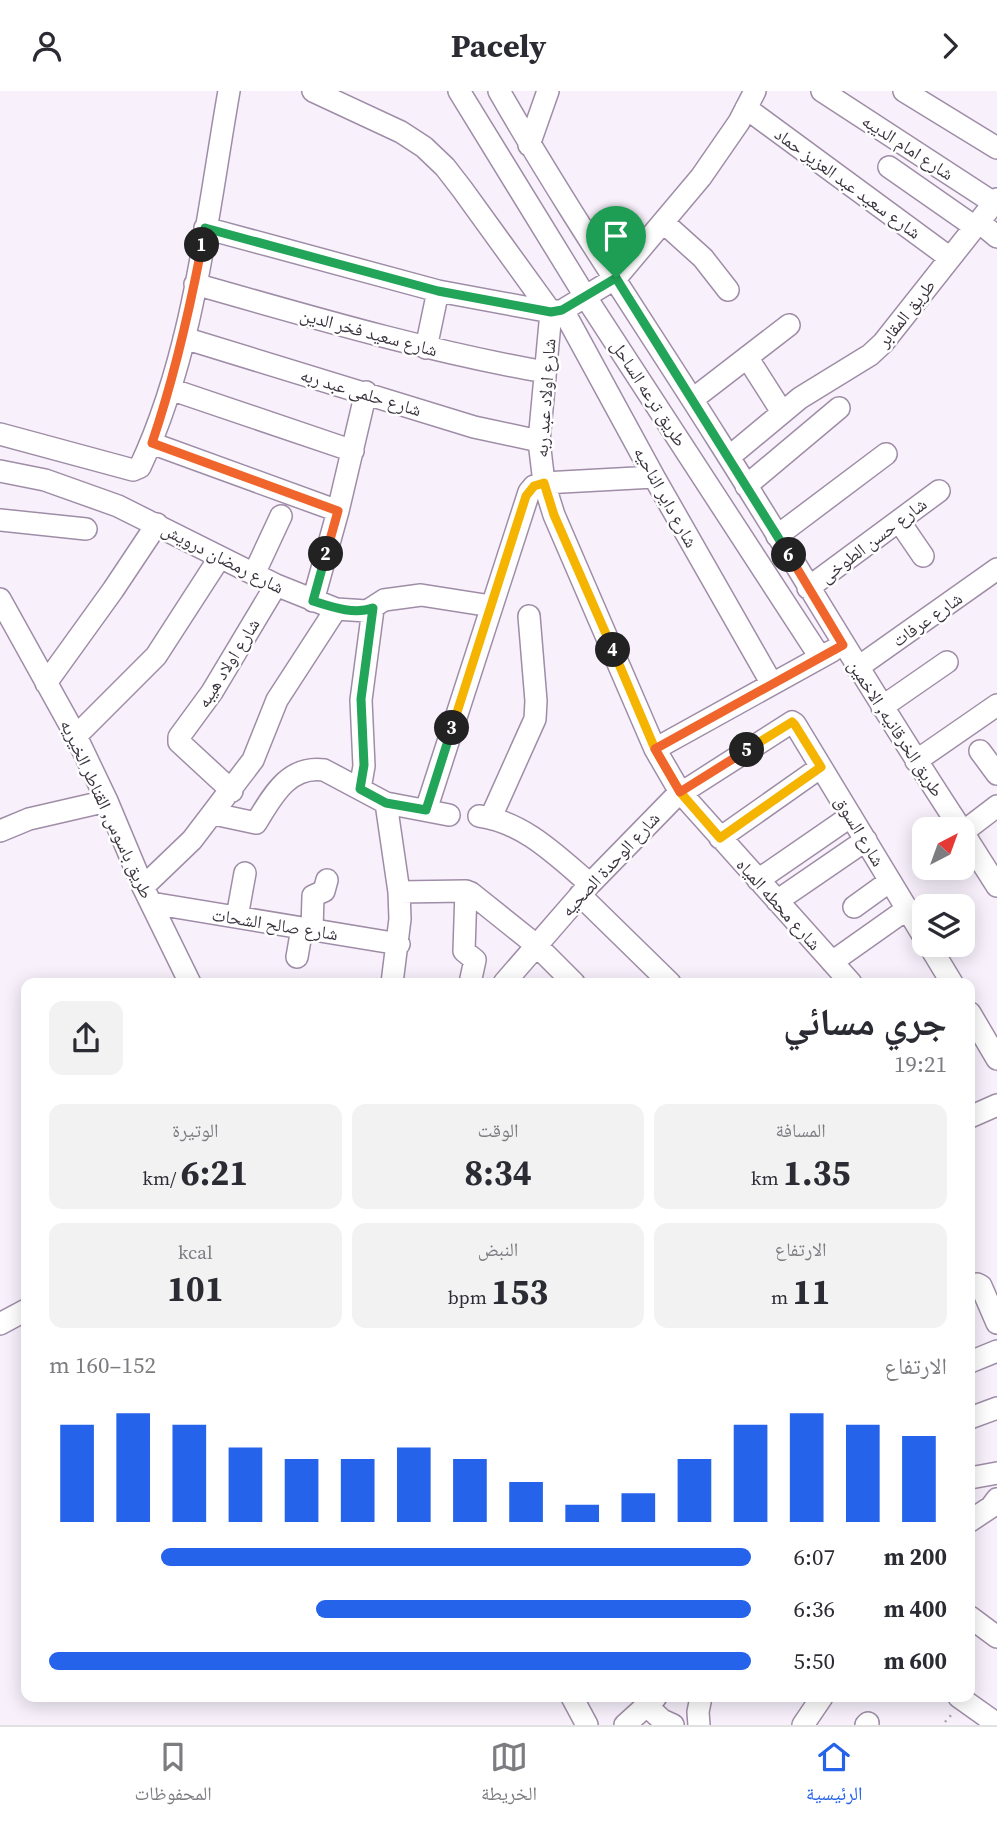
<!DOCTYPE html>
<html lang="ar">
<meta charset="utf-8">
<style>
body{margin:0;font-family:"Source Serif 4","Noto Naskh Arabic",serif;background:#f2f2f3;color:#2b2b33;direction:rtl;height:100vh;display:flex;flex-direction:column;font-size:26px;white-space:nowrap}
*{box-sizing:border-box;margin:0}
p{font-size:23px;color:#7c7c81}
.icon{flex:none;width:38px;height:38px;fill:none;stroke:currentColor;stroke-width:2;stroke-linecap:round;stroke-linejoin:round}
.map{position:relative;flex:1;overflow:hidden;direction:ltr}
.panel{position:absolute;left:21px;top:887px;width:954px;height:724px;display:flex;flex-direction:column;background:#fff;border-radius:14px;box-shadow:0 4px 18px #0003;direction:rtl}
.panel>*{flex:none}
.needle{width:46px;rotate:41deg}
.tools{position:absolute;left:912px;top:726px;display:grid;gap:14px}
.tools a{display:grid;place-items:center;width:63px;height:63px;border-radius:14px;background:#fff;box-shadow:0 4px 18px #0003;font-size:35px}
.pin{position:absolute;display:grid;place-items:center;width:60px;height:60px;color:#fff;margin:-72px -30px;border-radius:50% 50% 50% 0;rotate:-45deg;box-shadow:0 0 7px #0007}
.pin .icon{rotate:45deg}
.km{position:absolute;width:35px;height:35px;margin:-18px;border-radius:50%;background:#222;color:#fff;font-size:19px;line-height:35px;text-align:center}
.round{display:grid;place-items:center;flex:none;width:74px;height:74px;border-radius:14px;background:#f2f2f3}
.summary{display:flex;align-items:center;justify-content:space-between;height:119px;padding:0 28px}
h1{font-size:38px;font-weight:700;line-height:52px}
.figures{display:grid;grid-template-columns:repeat(3,1fr);gap:10px;height:119px;padding:7px 28px}
.figures div{display:grid;align-content:center;border-radius:14px;background:#f2f2f3;text-align:center}
.figures b{font-size:35px;font-weight:700}
.figures small{font-size:19px;font-weight:400}
.figures p{font-size:19px}
.chart{height:196px;padding:14px 28px}
.chart p{display:flex;justify-content:space-between}
.chart svg{width:100%;height:126px;margin-top:7px;stroke:#2563eb;stroke-width:6}
ul{padding:0 28px;list-style:none;font-size:23px}
li{display:grid;grid-template-columns:112px 84px 1fr;align-items:center;height:52px}
li i{height:18px;border-radius:9px;background:#2563eb}
header{display:flex;justify-content:space-between;align-items:center;height:91px;padding:0 28px;background:#fff;font-size:32px;font-weight:700}
.menu{display:flex;justify-content:space-around;align-items:center;height:98px;border-top:2px solid #e1e1e2;background:#fff;font-size:19px;color:#7c7c81}
.menu a{display:grid;justify-items:center;gap:4px}
.menu .current{color:#2563eb}
.map>svg:first-child{display:block}
</style>
<header><svg class="icon" aria-label="forward" viewBox="0 0 24 24"><path d="M9 5l7 7-7 7"/></svg>Pacely<svg class="icon" aria-label="person" viewBox="0 0 24 24"><circle cx="12" cy="8" r="4"/><path d="M4 21q1-7 8-7t8 7"/></svg></header>
<div class="map">
<svg width="997" height="1634" viewBox="0 0 997 1634">
<rect width="100%" height="100%" fill="#f8f1fc"/>
<g fill="none" stroke-linecap="round" stroke-linejoin="round">
<g stroke="#9f8da7" stroke-width="24">
<path id="minor" d="M313 0 401 41 424 56 445 76 462 98 551 221
M459 0 585 205 820 566
M499 0C567 119 645 233 718 349 800 478 877 611 961 738
M822 0 994 112
M904 0 997 57
M746 17 950 167
M529 54 548 0
M889 76 975 136
M663 131 703 167 728 199
M979 131 997 146
M205 137 438 200 551 221 563 219 616 187 701 86 739 31 755 0
M195 193C311 226 426 260 545 281
M563 219 654 386 772 593
M551 221 539 350 544 392 554 424 655 658 680 701 851 892
M184 247 474 336 539 350
M426 257 438 200
M747 266 782 321
M170 298 353 360
M693 308 789 234
M0 343 133 379 140 376C194 261 207 125 229 0
M151 352 338 420
M729 366 800 307 870 264 883 252 997 108
M0 380 45 389 118 415 276 494 336 518 367 520 384 509 421 504 491 515
M746 395 839 317
M0 429 86 438
M899 430 923 465
M777 445 886 363
M254 483 281 425
M808 497 939 400
M0 508 76 645 107 710 143 796 190 892
M313 510 338 420 366 301
M857 577 997 478
M46 592 113 499 157 433
M882 616 947 571
M76 645 156 565 220 466
M655 658 832 560
M980 660 997 683
M916 670 997 614
M360 698 364 675 361 609 373 518
M232 700 179 651V646L212 601 276 494
M386 712 399 801 400 828 392 892
M426 719 529 401 534 395 544 392 654 386
M214 723 256 732C272 706 288 674 324 679L386 712 449 724
M479 725C524 731 557 765 590 793
M491 726 535 628 536 610 529 525
M0 740 29 728 107 710
M962 740 997 795
M963 741 997 715
M720 747 821 676
M758 789 851 725
M143 796 192 749 253 669 277 609 336 518
M466 800 464 860 475 869 470 892
M399 801 466 800 471 802 536 854 574 892
M580 804 670 892
M777 810 866 749
M151 812 399 853
M854 816 890 790
M237 826 245 782
M312 839 313 805 324 800 327 789
M929 854 952 892
M297 866 302 837
M832 871 907 818
M504 892 590 793 675 706 792 631 795 633 924 846
M970 922 997 968
M970 1026 997 1014
M970 1196 977 1193 981 1195 997 1232
M0 1233 26 1219
M970 1271 997 1260
M970 1327 997 1317
M970 1387 997 1382
M970 1430 991 1416 997 1408
M970 1526 997 1546
M572 1606 587 1634
M959 1606 997 1633
M647 1615 662 1629 673 1634
M625 1634 656 1606
M699 1634 698 1621 701 1606
M803 1634 822 1606
M866 1634 868 1632"/>
</g>
<path stroke="#a9a2ad" stroke-width="2.5" stroke-dasharray="2 5" stroke-linecap="butt" d="M945 1631 952 1623"/>
<use href="#minor" stroke="#fff" stroke-width="21"/>
</g>
<g fill="none" stroke-linecap="round" stroke-linejoin="round">
<g stroke="#fff" stroke-width="14">
<path id="split-1" d="M202 154 205 137 438 200 551 221 562 219 616 187"/>
</g>
<g stroke="#fff" stroke-width="14">
<path id="split-2" d="M202 154C189 222 174 287 152 352L338 420 326 463"/>
</g>
<g stroke="#fff" stroke-width="14">
<path id="split-3" d="M326 463 313 510C332 516 354 524 373 517L361 608 364 674 360 698 386 712 426 719 452 637"/>
</g>
<g stroke="#fff" stroke-width="14">
<path id="split-4" d="M452 637 526 405 534 395 544 392 554 424 613 559"/>
</g>
<g stroke="#fff" stroke-width="14">
<path id="split-5" d="M613 559 655 658 680 701 720 747 821 676 795 634 792 631 747 659"/>
</g>
<g stroke="#fff" stroke-width="14">
<path id="split-6" d="M747 659 680 701 655 658 843 554 789 464"/>
</g>
<g stroke="#fff" stroke-width="14">
<path id="split-7" d="M616 187 789 464"/>
</g>
<use href="#split-1" stroke="#22a559" stroke-width="9"/>
<use href="#split-2" stroke="#f0652b" stroke-width="9"/>
<use href="#split-3" stroke="#22a559" stroke-width="9"/>
<use href="#split-4" stroke="#f5b400" stroke-width="9"/>
<use href="#split-5" stroke="#f5b400" stroke-width="9"/>
<use href="#split-6" stroke="#f0652b" stroke-width="9"/>
<use href="#split-7" stroke="#22a559" stroke-width="9"/>
</g>
<g text-anchor="middle" dominant-baseline="central" stroke-width="5" stroke-linejoin="round" paint-order="stroke">
<g font-size="18" fill="#3b343f" stroke="#fff">
<text transform="translate(908 56) rotate(33)">شارع امام الديبه</text>
<text transform="translate(848 92) rotate(36)">شارع سعيد عبد العزيز حماد</text>
<text transform="translate(906 222) rotate(-51)">طريق المقابر</text>
<text transform="translate(369 241) rotate(15)">شارع سعيد فخر الدين</text>
<text transform="translate(361 301) rotate(17)">شارع حلمى عبد ربه</text>
<text transform="translate(649 302) rotate(57)">طريق ترعه الساحل</text>
<text transform="translate(545 307) rotate(-86)">شارع اولاد عبد ربه</text>
<text transform="translate(666 406) rotate(61)">شارع داير الناحيه</text>
<text transform="translate(873 449) rotate(-37)">شارع حسن الطوخى</text>
<text transform="translate(223 467) rotate(27)">شارع رمضان درويش</text>
<text transform="translate(927 528) rotate(-35)">شارع عرفات</text>
<text transform="translate(228 572) rotate(-58)">شارع اولاد هيبه</text>
<text transform="translate(896 637) rotate(57)">طريق الخرقانيه, الاخمين</text>
<text transform="translate(107 718) rotate(65)">طريق باسوس, القناطر الخيريه</text>
<text transform="translate(860 740) rotate(59)">شارع السوق</text>
<text transform="translate(610 773) rotate(-47)">شارع الوحدة الصحيه</text>
<text transform="translate(779 813) rotate(48)">شارع محطه المياه</text>
<text transform="translate(275 833) rotate(9)">شارع صالح الشحات</text>
</g>
</g>
</svg>
<div class="tools">
<a><svg class="needle" viewBox="-14 -14 28 28"><path d="M0-13l5 13h-10z" fill="#e53935"/><path d="M0 13l5-13h-10z" fill="#7c7c81"/></svg></a>
<a><svg class="icon" aria-label="layers" viewBox="0 0 24 24"><path d="M12 4l9 5-9 5-9-5zM3 14l9 5 9-5"/></svg></a>
</div>
<div class="pin" style="left:616px;top:187px;background:#1e9e55"><svg class="icon" aria-label="arrive" viewBox="0 0 24 24"><path d="M6 21V4h12l-3 4 3 4H6"/></svg></div>
<b class="km" style="left:202px;top:154px">1</b>
<b class="km" style="left:326px;top:463px">2</b>
<b class="km" style="left:452px;top:637px">3</b>
<b class="km" style="left:613px;top:559px">4</b>
<b class="km" style="left:747px;top:659px">5</b>
<b class="km" style="left:789px;top:464px">6</b>
<section class="panel">
<div class="summary"><div><h1>جري مسائي</h1><p>19:21</p></div><a class="round"><svg class="icon" aria-label="share" viewBox="0 0 24 24"><path d="M12 15V3M7 8l5-5 5 5M5 13v7h14v-7"/></svg></a></div>
<div class="figures">
<div><p>المسافة</p><b>1.35<small> km</small></b></div>
<div><p>الوقت</p><b>8:34</b></div>
<div><p>الوتيرة</p><b>6:21<small> /km</small></b></div>
</div>
<div class="figures">
<div><p>الارتفاع</p><b>11<small> m</small></b></div>
<div><p>النبض</p><b>153<small> bpm</small></b></div>
<div><p>kcal</p><b>101</b></div>
</div>
<div class="chart"><p><span>الارتفاع</span>152–160 m</p>
<svg viewBox="0 0 160 44" preserveAspectRatio="none"><path d="M5 44V10M15 44V6M25 44V10M35 44V18M45 44V22M55 44V22M65 44V18M75 44V22M85 44V30M95 44V38M105 44V34M115 44V22M125 44V10M135 44V6M145 44V10M155 44V14"/></svg>
</div>
<ul>
<li><b>200 m</b>6:07<i style="width:84%"></i></li>
<li><b>400 m</b>6:36<i style="width:62%"></i></li>
<li><b>600 m</b>5:50<i style="width:100%"></i></li>
</ul>
</section>
</div>
<nav class="menu">
<a class="current"><svg class="icon" aria-label="home" viewBox="0 0 24 24"><path d="M3 11l9-7 9 7M6 9v11h12V9"/></svg>الرئيسية</a>
<a><svg class="icon" aria-label="map" viewBox="0 0 24 24"><path d="M3 6l6-2 6 2 6-2v14l-6 2-6-2-6 2zM9 4v14M15 6v14"/></svg>الخريطة</a>
<a><svg class="icon" aria-label="saved" viewBox="0 0 24 24"><path d="M7 4h10v16l-5-4-5 4z"/></svg>المحفوظات</a>
</nav>
